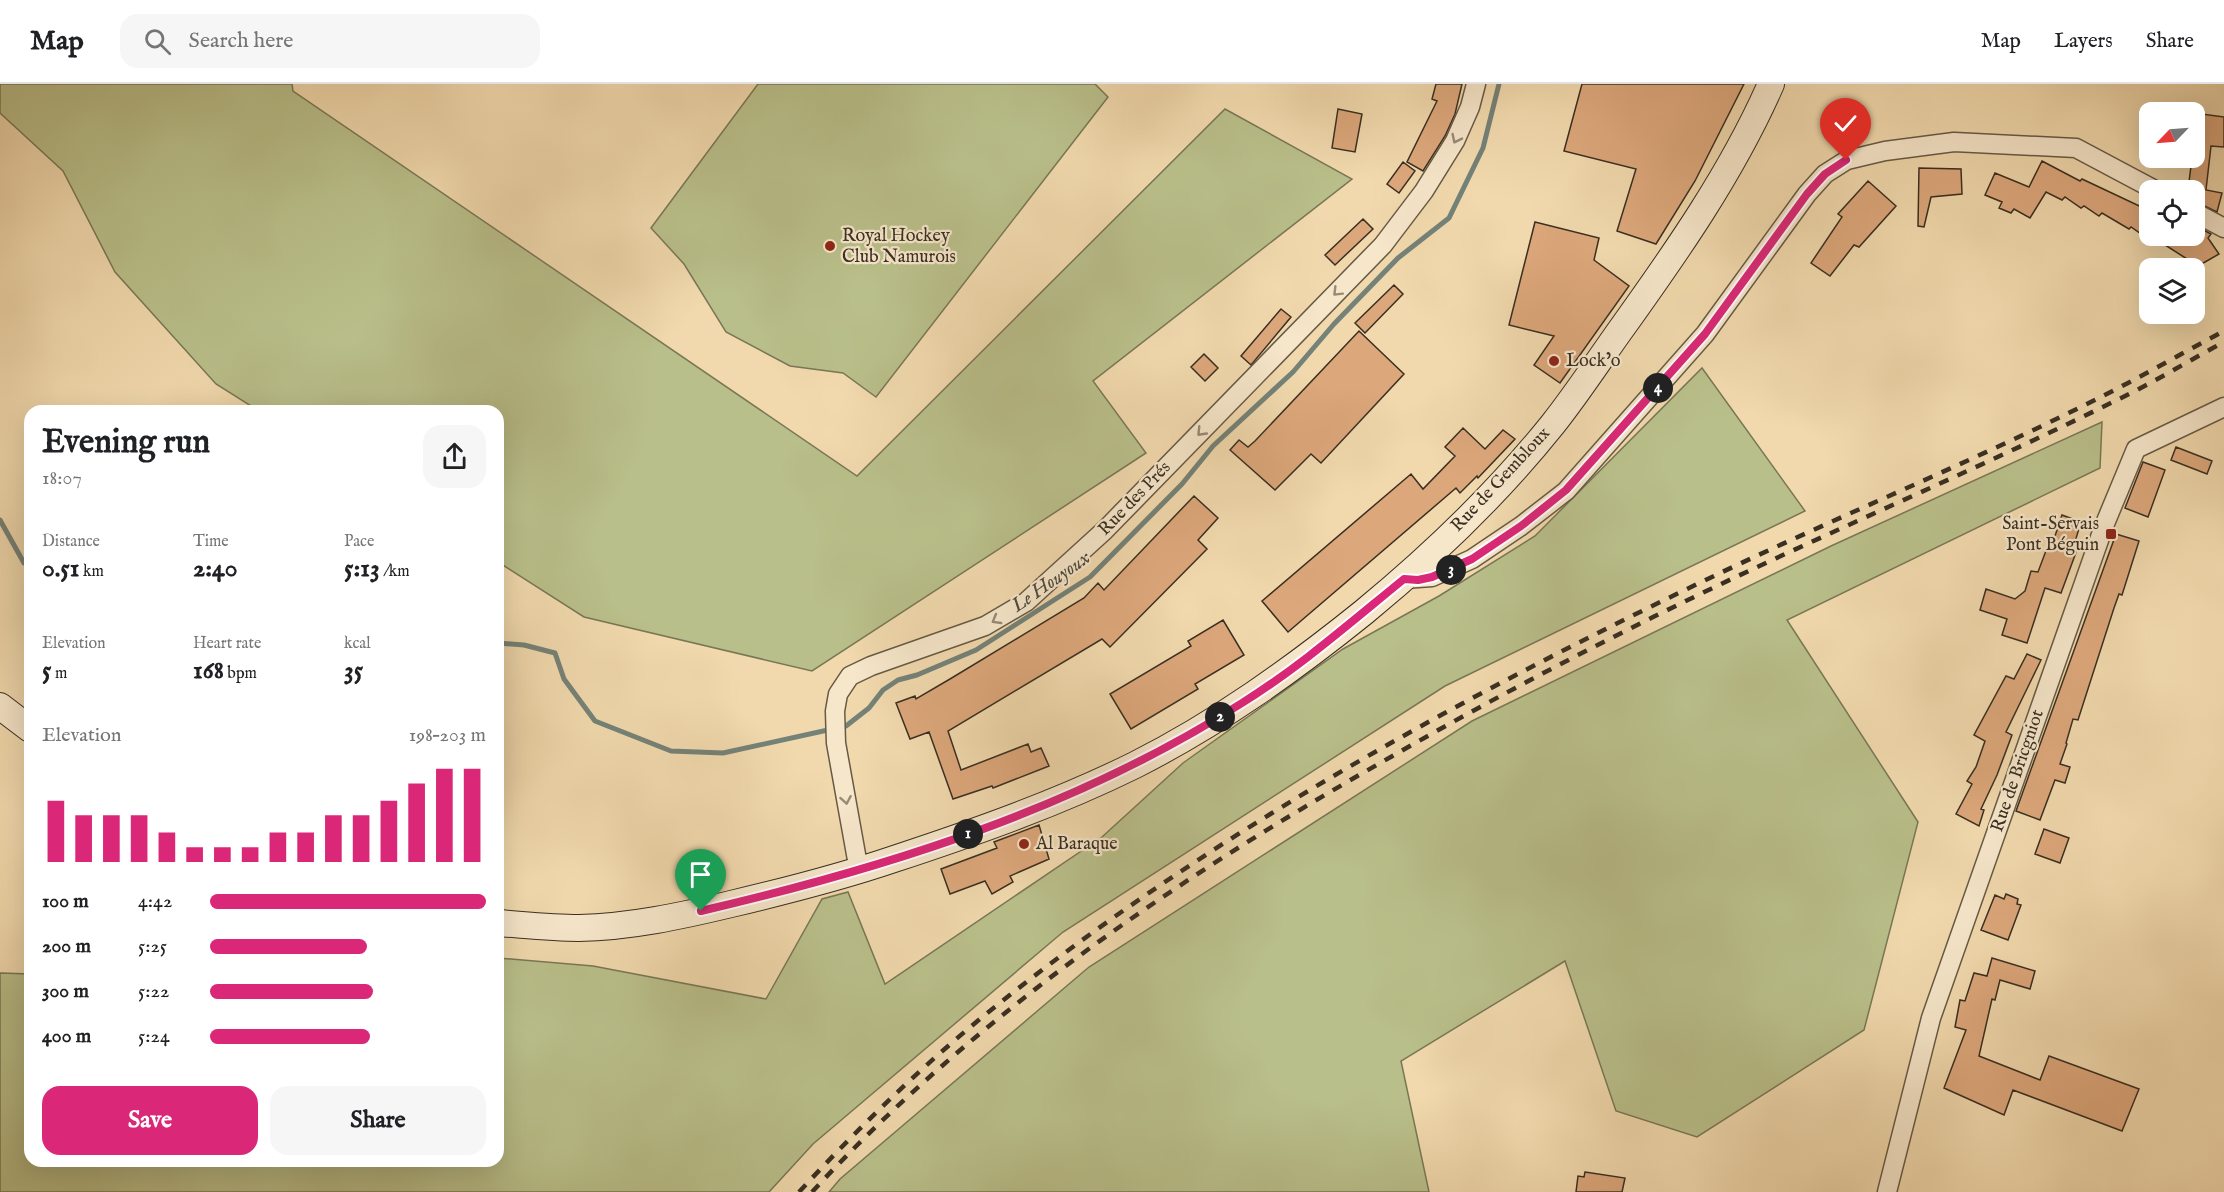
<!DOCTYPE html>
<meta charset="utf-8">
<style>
body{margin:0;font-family:"IM FELL English",serif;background:#f6f6f6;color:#202124;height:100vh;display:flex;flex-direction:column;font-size:22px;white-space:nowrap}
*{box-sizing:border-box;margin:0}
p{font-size:20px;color:#757577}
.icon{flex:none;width:33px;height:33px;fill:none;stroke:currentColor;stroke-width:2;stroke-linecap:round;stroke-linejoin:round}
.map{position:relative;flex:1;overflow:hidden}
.panel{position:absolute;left:24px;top:321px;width:480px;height:762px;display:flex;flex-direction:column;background:#fff;border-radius:18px;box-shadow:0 6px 24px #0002}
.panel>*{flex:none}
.needle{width:39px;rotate:245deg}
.fabs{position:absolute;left:2139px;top:18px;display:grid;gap:12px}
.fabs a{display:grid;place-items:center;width:66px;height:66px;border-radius:12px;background:#fff;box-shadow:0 6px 24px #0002;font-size:30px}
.pin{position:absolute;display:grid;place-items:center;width:51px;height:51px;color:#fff;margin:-62px -26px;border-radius:50% 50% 50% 0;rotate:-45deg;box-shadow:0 0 6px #0007}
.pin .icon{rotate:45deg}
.km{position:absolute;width:30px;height:30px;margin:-15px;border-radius:50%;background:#222;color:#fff;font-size:16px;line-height:30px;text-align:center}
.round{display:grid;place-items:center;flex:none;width:63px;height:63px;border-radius:18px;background:#f6f6f6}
.head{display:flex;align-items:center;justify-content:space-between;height:102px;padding:0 18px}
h1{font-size:33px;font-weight:700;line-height:45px}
.stats{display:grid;grid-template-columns:repeat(3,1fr);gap:9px;height:102px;padding:6px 18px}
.stats div{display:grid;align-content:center}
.stats b{font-size:26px;font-weight:700}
.stats small{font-size:16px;font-weight:400}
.stats p{font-size:16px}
.chart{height:168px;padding:12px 18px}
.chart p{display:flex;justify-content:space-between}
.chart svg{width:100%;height:108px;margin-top:6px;stroke:#db2777;stroke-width:6}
.cta{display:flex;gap:12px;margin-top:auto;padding:12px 18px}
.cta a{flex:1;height:69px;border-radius:18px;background:#db2777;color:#fff;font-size:24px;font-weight:700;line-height:69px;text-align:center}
.cta a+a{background:#f6f6f6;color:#202124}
ul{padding:0 18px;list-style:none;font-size:20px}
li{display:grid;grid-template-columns:96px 72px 1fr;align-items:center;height:45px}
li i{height:15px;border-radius:8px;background:#db2777}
header{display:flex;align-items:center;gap:36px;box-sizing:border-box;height:84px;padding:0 30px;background:#fff;border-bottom:2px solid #e0e0e0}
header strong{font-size:28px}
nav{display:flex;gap:33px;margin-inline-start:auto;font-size:21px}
.search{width:420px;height:54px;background:#f6f6f6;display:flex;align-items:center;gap:15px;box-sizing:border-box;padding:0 21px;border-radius:18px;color:#757577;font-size:22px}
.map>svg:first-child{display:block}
</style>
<header>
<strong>Map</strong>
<div class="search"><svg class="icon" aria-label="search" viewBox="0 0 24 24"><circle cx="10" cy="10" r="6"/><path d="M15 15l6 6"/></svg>Search here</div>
<nav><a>Map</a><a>Layers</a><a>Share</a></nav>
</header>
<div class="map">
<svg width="2224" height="1108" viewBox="0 0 2224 1108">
<rect width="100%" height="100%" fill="#f1d9ad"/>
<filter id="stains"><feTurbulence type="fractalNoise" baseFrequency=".00333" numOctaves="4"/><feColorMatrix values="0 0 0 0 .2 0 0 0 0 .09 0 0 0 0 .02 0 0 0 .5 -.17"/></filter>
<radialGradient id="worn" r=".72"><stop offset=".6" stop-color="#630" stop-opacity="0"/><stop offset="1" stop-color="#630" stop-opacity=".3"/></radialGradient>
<path fill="#b9bf8a" stroke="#797756" stroke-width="1.5" d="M0 0H292L293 7 857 392 1225 25 1352 95 1093 297 1146 369 812 587 584 533 498 478V327H259L216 300 115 188 63 87 0 29Z
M758 0H1095L1108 13 876 313 843 289 790 282 726 248 684 180 651 144Z
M1702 284 1805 427 1445 602 1063 848 813 1060 769 1108H0V889L30 890V1077H498V874L593 882 766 915 822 815 848 808 885 900 1102 753 1183 679 1343 565 1439 512 1535 452Z
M2102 338 2100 384 1787 536 1918 738 1864 946 1697 1053 1616 1027 1565 877 1401 977 1429 1108H829L840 1095 1089 883 1472 637 1831 462Z"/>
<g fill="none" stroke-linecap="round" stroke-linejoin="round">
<path stroke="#748278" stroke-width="5" d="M0 436 24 479 30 476
M498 559 524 561 555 569 564 595 595 637 671 667 723 669 846 642 869 624 883 606 898 596 917 591 976 566 1090 493 1182 400 1213 362 1293 288 1334 240 1398 174 1449 134 1483 64 1499 0"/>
</g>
<path fill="#dca77b" stroke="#392f22" stroke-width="1.5" d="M1436 0H1462L1455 30 1445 52 1423 87 1407 78 1437 17 1432 15Z
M1582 0H1744L1695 97 1656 160 1617 147 1636 85 1564 67Z
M1338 25 1362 30 1355 68 1332 64Z
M2194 29 2224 33V63L2211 62 2206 106 2222 109 2217 128 2194 117V106H2188L2192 74H2194Z
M2042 77 2080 97 2082 95 2150 127V156L2131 143 2129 145 2102 129 2099 132 2084 122 2081 124 2065 113 2062 116 2046 108 2030 134 2014 125 2011 129 1999 124 2002 118 1985 111 1995 89 2029 103Z
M1403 78 1415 87 1399 109 1387 100Z
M1919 84 1961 85 1962 110 1931 113 1924 143 1918 142Z
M1868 97 1896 122 1859 163 1854 161 1830 192 1811 179 1842 133 1838 130Z
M1363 135 1373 145 1335 181 1325 171Z
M1535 138 1599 154 1594 176 1629 202 1560 299 1534 281 1554 252 1509 241Z
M2194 141 2211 150 2208 154 2219 170 2198 182 2151 152H2194Z
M1394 201 1403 210 1365 249 1355 239Z
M1281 225 1291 233 1251 281 1241 272Z
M1359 247 1404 290 1321 379 1311 370 1275 406 1230 366 1239 356 1248 363 1255 357Z
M1204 270 1218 284 1205 297 1191 283Z
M1463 344 1485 365 1503 346 1515 355 1478 394 1477 392 1460 409 1456 404 1288 548 1262 517 1411 390 1423 405 1455 372 1445 363Z
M2176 363 2212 377 2207 390 2171 376Z
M2143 378 2165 386 2148 433 2125 424Z
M1194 412 1218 434 1198 456 1207 465 1110 563 1102 555 948 647 961 686 1028 660 1031 668 1041 664 1049 682 993 704 992 702 953 715 929 648 910 655 896 619 915 612 916 615 950 595 1084 514 1098 499 1104 506Z
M2062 431 2081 438 2074 461 2078 463 2061 509 2045 504 2027 559 2002 551 2007 535 1980 526 1986 505 2015 515 2025 507 2031 487 2038 488 2047 464H2051Z
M2116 450 2139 457 2122 511 2119 510 2114 524 2078 636 2073 635 2066 659 2067 660 2060 680 2070 683 2065 699 2055 696 2040 736 2016 727Z
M1223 536 1244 571 1195 600 1198 605 1131 645 1110 610 1191 562 1188 557Z
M2027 570 2041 576 2006 648 2012 651 1997 691 1981 725 1984 726 1979 742 1956 730 1972 700 1967 697 1976 683 1985 657 1974 651 2006 592 2014 595Z
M1039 741 1049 775 1010 792 1013 798 992 810 985 797 950 810 941 785 997 764 994 758Z
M2044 745 2069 754 2060 779 2035 770Z
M2006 810 2018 815 2017 820 2021 821 2008 856 1981 846 1995 811 2004 815Z
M1992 874 2035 887 2030 905 2000 896 1995 916 1992 915 1979 972 2040 996 2049 972 2139 1005 2122 1047 2013 1006 2004 1031 1944 1004 1966 946 1955 943 1960 916 1965 917 1974 889 1987 892Z
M1585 1088 1625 1094 1622 1108H1576L1578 1092 1584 1093Z"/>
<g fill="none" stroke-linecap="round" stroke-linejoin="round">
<g stroke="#675a45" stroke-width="21">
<path id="minor" d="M2194 128 2224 144
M1404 495 1432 493 1472 475 1521 442 1566 407 1705 250 1807 110 1825 90 1847 76 1885 67 1954 58 2076 64 2155 106
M859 787 836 659 835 627 838 610 850 592 871 582 985 542 1026 518 1105 446 1383 161 1424 107 1455 57 1470 23 1476 0
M1887 1108 1931 934 2104 442 2136 365 2224 323"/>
</g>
<g stroke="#392f22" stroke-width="28">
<path id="secondary" d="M0 622 30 645
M498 839C525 841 552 844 579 844 630 843 681 832 731 820 786 807 841 793 894 775 976 748 1058 719 1135 681 1218 639 1292 586 1364 528 1432 472 1497 410 1553 340 1576 311 1597 279 1619 248 1675 170 1732 89 1771 0"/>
</g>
<use href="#minor" stroke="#f6e6ca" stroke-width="18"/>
<use href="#secondary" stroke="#f6e6ca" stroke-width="26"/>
<path stroke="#392f22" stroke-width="4.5" stroke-dasharray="10 10" stroke-linecap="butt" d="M799 1108C862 1040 929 975 1001 918 1218 745 1466 611 1716 491 1852 426 1994 369 2128 299 2160 282 2192 264 2224 247
M812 1108C975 932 1174 796 1382 678 1493 614 1606 555 1721 500 1856 436 1995 377 2129 310 2161 294 2192 275 2224 258"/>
</g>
<defs><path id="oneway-chevron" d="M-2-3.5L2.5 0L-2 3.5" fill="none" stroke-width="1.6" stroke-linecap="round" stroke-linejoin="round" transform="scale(1.5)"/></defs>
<g stroke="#988a76">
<use href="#oneway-chevron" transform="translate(1456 55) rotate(116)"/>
<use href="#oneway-chevron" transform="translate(1337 208) rotate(135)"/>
<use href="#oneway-chevron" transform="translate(1201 348) rotate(134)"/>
<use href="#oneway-chevron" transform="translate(996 536) rotate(150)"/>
<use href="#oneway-chevron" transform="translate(846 716) rotate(80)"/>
</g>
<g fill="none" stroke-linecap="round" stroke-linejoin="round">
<g stroke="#fff" stroke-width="12">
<path id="route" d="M701 827C890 783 1077 724 1242 619 1300 583 1351 538 1404 495L1418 496 1432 493 1472 475 1521 442 1566 406 1705 250 1807 110 1825 90 1846 76"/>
</g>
<use href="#route" stroke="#db2777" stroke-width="8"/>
</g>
<g fill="#8f2418" stroke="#f6e6ca" stroke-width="2">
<circle cx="830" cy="162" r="6"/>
<circle cx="1554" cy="277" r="6"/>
<rect x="2105" y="444" width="12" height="12" rx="3"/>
<circle cx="1024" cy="760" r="6"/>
</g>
<g text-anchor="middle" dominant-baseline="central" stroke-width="4.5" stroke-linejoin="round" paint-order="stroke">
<g font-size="18" fill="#392f22" stroke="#f6e6ca" text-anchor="start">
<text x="842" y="152">Royal Hockey<tspan x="842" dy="21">Club Namurois</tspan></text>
<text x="1566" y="277">Lock’o</text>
<text x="2099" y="440" text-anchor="end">Saint-Servais<tspan x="2099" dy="21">Pont Béguin</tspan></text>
<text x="1036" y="760">Al Baraque</text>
</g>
<g font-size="18" fill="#392f22" stroke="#f6e6ca">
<text transform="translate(1501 396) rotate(-47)">Rue de Gembloux</text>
<text transform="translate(1135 415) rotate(-46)">Rue des Prés</text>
<text transform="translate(2018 687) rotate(-71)">Rue de Bricgniot</text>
</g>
<g font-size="20" font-style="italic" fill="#4d4b3f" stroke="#f6e6ca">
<text transform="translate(1051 498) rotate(-35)">Le Houyoux</text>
</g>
</g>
<rect width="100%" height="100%" filter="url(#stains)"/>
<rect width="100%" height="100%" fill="url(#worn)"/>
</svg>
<div class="fabs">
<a><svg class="needle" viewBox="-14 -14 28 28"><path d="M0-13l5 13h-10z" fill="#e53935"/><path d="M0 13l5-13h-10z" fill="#757577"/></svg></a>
<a><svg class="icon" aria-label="locate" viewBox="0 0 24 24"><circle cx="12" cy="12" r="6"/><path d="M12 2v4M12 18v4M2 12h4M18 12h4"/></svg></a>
<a><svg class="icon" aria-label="layers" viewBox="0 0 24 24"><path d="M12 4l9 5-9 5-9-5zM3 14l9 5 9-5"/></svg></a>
</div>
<div class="pin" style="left:701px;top:827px;background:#1e9e55"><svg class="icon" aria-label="arrive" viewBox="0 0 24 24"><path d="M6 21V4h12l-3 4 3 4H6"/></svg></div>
<div class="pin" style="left:1846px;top:76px;background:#d93025"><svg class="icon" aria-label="check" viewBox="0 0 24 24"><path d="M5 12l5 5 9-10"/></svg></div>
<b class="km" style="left:968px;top:750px">1</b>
<b class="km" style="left:1220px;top:633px">2</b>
<b class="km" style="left:1451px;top:486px">3</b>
<b class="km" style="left:1658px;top:304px">4</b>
<section class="panel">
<div class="head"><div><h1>Evening run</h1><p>18:07</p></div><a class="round"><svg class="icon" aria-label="share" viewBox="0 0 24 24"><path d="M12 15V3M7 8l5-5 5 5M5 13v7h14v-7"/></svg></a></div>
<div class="stats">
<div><p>Distance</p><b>0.51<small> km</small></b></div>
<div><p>Time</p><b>2:40</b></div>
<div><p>Pace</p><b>5:13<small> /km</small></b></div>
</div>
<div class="stats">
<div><p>Elevation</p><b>5<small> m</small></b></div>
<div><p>Heart rate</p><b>168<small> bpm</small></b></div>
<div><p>kcal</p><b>35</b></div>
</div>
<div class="chart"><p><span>Elevation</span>198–203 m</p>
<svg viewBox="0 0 160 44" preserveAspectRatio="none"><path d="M5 44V19M15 44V25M25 44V25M35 44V25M45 44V32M55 44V38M65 44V38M75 44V38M85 44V32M95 44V32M105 44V25M115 44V25M125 44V19M135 44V12M145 44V6M155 44V6"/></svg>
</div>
<ul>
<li><b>100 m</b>4:42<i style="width:100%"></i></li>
<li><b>200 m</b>5:25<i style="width:57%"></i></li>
<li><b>300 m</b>5:22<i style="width:59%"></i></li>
<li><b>400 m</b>5:24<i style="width:58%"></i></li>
</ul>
<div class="cta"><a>Save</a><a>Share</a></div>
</section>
</div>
